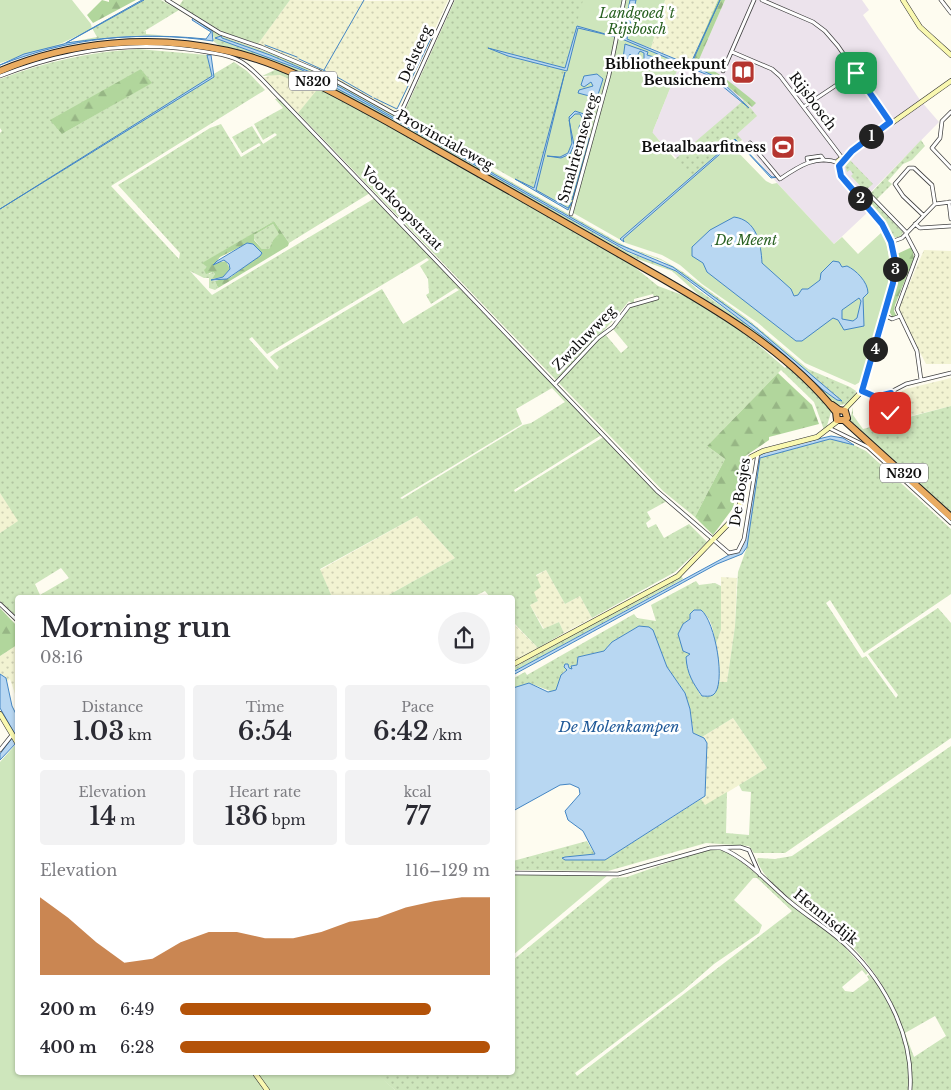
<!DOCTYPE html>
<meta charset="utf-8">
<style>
body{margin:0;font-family:"Libre Baskerville",serif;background:#f2f2f3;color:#2b2b33;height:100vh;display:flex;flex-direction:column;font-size:19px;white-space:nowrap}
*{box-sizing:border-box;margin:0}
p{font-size:16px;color:#7c7c81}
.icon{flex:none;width:28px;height:28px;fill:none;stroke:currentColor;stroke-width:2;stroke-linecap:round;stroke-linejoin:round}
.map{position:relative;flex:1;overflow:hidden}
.drawer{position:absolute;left:15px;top:595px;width:500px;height:480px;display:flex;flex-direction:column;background:#fff;border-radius:5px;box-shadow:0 1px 4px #0004}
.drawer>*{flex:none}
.pin{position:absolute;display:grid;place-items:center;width:42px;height:42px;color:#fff;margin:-21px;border-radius:10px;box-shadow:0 2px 8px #0006}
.km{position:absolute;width:25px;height:25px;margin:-12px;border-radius:50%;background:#222;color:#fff;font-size:14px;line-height:25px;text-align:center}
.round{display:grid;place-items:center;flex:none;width:52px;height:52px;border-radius:26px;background:#f2f2f3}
.headline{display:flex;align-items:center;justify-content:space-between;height:85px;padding:0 25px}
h1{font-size:28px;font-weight:600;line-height:38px}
.stats{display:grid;grid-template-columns:repeat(3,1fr);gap:8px;height:85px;padding:5px 25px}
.stats div{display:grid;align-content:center;border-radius:5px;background:#f2f2f3;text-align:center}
.stats b{font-size:25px;font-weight:600}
.stats small{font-size:14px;font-weight:400}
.stats p{font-size:14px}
.chart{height:140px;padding:10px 25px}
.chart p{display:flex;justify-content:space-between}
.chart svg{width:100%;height:90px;margin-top:5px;fill:#b45309;opacity:.7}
ul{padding:0 25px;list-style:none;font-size:16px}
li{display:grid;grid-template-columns:80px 60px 1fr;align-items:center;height:38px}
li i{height:12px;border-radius:6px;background:#b45309}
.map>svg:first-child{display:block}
</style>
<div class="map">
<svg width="951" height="1090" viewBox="0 0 951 1090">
<defs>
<pattern id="farmland-dots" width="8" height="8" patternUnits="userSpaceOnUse" patternTransform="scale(1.25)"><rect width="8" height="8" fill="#f2f3d2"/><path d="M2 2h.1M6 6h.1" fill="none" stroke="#cecfb3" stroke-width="1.8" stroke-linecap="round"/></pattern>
<pattern id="grass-dots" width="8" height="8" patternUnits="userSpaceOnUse" patternTransform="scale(1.25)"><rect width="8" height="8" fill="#cee6bc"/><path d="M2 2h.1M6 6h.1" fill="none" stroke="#b0c4a0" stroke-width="1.8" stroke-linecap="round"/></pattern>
<pattern id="forest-firs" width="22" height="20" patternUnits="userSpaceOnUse" patternTransform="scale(1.25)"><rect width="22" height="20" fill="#b1d69c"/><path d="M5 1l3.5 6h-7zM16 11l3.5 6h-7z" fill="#97b685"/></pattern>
</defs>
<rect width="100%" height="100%" fill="#fefcf0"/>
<path fill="#ece3ec" d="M725 0H862L869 10 863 15 920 100 939 122 861 202 869 211 834 244 777 183 742 140 698 180 652 133 680 63 690 65 698 62Z"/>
<path fill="url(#farmland-dots)" d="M290 0 372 1 448 0 400 105 395 111 306 63 258 44Z
M665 0H718L690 65 651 48Z
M271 75H280L317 91 298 113 263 78Z
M924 250 951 251V364H926L898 310Z
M951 378V406L891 421 897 394 906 389Z
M0 493 19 521 0 533Z
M417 516 455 558 385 597H332L320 570Z
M546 570 565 604 580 596 592 618 564 633 559 622 544 629 530 605 538 601 533 592 537 589 536 576Z
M721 577 737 578 735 626 727 682H718L716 644 721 630Z
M512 622 538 648 513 662H512Z
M17 645V700L10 679 6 682 5 677 0 674V656Z
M733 718 767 768 705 806 701 799 706 793 704 782 707 751 702 737Z"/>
<path fill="url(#grass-dots)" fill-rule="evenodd" d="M141 0H161L175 8 163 0H165L190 16 179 10 143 32 146 31V34L206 39 211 31 193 18 224 37 290 60 320 74 627 247 661 259 683 272 745 317 808 369 850 387 856 391 855 396 846 404 835 406 727 313 700 296 672 271 623 254 326 85 276 62 221 47 213 41 214 37 211 35 206 39C135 30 67 38 0 64L45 47 97 37 92 28ZM323 77 622 246 663 261 677 270 755 327 801 367 752 328 697 289 678 272 662 264 629 253Z
M183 0H290L258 44 223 32 179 6Z
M455 0H665L625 40 680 63 652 133 674 160 744 100 757 116 737 134 742 140 690 179 566 67 533 190 403 115Z
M138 49 207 55 212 75 234 62 247 71 265 90 111 186 179 259 180 253 118 185 210 128 221 124 241 157 261 145 259 143 242 153 232 137 252 126 263 144 277 135 275 133 263 140 254 124 283 108 275 99 279 98 370 193 289 243 274 221 203 263 208 267 209 274 213 272 215 274 212 280 215 281 218 288 215 290 209 288V278H204L190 271 212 295 375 198 603 434 514 490 515 492 605 436 667 501 647 512 651 519 646 523 648 528 656 524 664 538 689 524 707 542 675 572 592 618 580 596 565 604 546 570 536 575 541 587 534 592 538 601 530 605 543 629 559 622 564 633 538 648 513 622 512 598 490 597 485 591 473 597H385L455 558 417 516 320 569 332 597 18 598 17 617 0 601V533L18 521 0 493V133L2 131 0 128V79C45 62 89 52 138 49ZM141 69 151 83 62 134ZM427 258 429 260 420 266 428 279 429 293 426 295 431 304 456 288 459 290 403 324 382 289 275 353 270 357 279 367 277 370 249 339 252 337 267 354ZM552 388 565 402 531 423 523 425 402 499 400 498 522 424 516 409ZM61 568 69 578 40 595 35 584Z
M277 69 312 82 588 238 632 265 658 286 693 299 740 329 785 368 787 366 832 409 826 429 820 433 824 430 814 402 781 370 707 446 725 459 695 517 663 491 558 382 603 335 605 334 621 353 628 347 613 329 629 308 655 300 653 294 634 299V303H631L629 301C607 330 581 353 556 380L298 113 316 91 280 75 262 76Z
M921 140 925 146 912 160 903 164 888 181 892 184 877 199 869 195Z
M848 158 873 184 865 191 851 176 853 174 850 170 847 172 844 163Z
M868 195 903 232 901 237 891 238 879 217 864 199Z
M273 224 280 235 273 240 269 249H262L254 239V235Z
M951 406V515L850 420 853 407V415L863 429Z
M830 439 854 445 866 451 951 529V594L864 653 830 600 826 603 862 658 866 656 896 698 898 695 868 654 938 608 951 623V738L785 853H754L749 846 706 843 608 871 513 870V861L587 841 595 855 565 857 605 860 701 799 705 805 727 792 726 833 749 835 751 792 742 791 739 785 767 768 733 718 702 737 694 735 690 709 685 693 667 667 660 648 639 626 612 642 604 651 578 657 577 665 571 666 572 669 569 668V665H564L567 670 563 672 558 688 553 692 529 683 513 688 512 679 525 672 527 675 634 614 637 618 656 621 651 605 696 581 699 585 715 583 721 586V630L716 644C713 632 712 613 697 610L690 614V619L686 622 685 652 690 654 686 659 700 695 714 694 718 682H727L735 626 738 572 747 547 759 460 765 455Z
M681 575 683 579 513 672V668Z
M951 746V1090H911C914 1027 879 964 829 926 806 909 766 887 757 860L758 858 775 859 792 856ZM935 1016 946 1036 914 1057 905 1033Z
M716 849 723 850 738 859 843 945 868 973 866 975 862 970 842 987 845 991 853 992 869 980 867 976 869 975C884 988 901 1031 907 1051 910 1063 909 1078 908 1090H395L375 1073 512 1072 513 960 613 878 627 877 704 850ZM753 878H757L792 911 577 1076 575 1073 683 991 714 964 759 933 762 925 734 900Z"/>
<path fill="url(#forest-firs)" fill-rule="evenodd" d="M102 0 109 2V0H136L93 23 87 15Z
M718 0H725L698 62C720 73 737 87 756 103L752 107 718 78 690 65Z
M141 69 152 83 62 134 50 120Z
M274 221 289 243 288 246 218 288 215 281 231 277 262 253 248 243 220 257 215 263 226 261 230 269 223 277 212 279 215 274 213 272 206 274 204 270 207 267 202 263ZM273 224 279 234 273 240 269 249H262L254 240V235Z
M912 247 914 258 895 305 894 311 897 317 893 318 889 311 897 280V254Z
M778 373 812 405 819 424 769 437V440L744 457 733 508 713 535 695 517 725 459 707 446Z
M0 608 18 627 17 645 0 656Z"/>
<path fill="#cee6bc" d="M0 0H72L91 24 92 29 62 43 0 63Z
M583 0H665L651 48 638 44 680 63 652 132 691 178 730 144 766 181 772 184 777 183 834 244 842 237 858 254 882 232C903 275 873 339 860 382L855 385 805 363 758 323 702 284 680 265 662 255 626 243 533 190Z
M17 743 18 1072H375L395 1090H0V762Z
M513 873 608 875 513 955Z"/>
<path fill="#b8d7f2" stroke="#4486c4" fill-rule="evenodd" d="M142 0H144L66 43C116 36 155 34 206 39L211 32 192 20 193 18 212 31 213 41C139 30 69 38 0 65L24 54 64 44Z
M630 0H636L627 39 690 65 720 0 691 65 718 78 749 108 710 76 622 39Z
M577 26 616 37 578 28 567 71 508 56 488 48 565 68Z
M221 36 222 38 270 55 322 77 618 244 673 267 754 326 842 401 837 400 823 390 770 342 676 271 627 251 372 107 302 70 215 38Z
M625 44 648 52 647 55 654 57 655 63 644 65V53L640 51 638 54 640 61H634L630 54 627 60 630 64 629 67 622 66Z
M207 55H211L214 77 0 209 212 76Z
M565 72 536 190 568 208 572 202 568 210 515 179 534 188Z
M597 74 603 79 597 98 578 93 579 90 593 86 591 82 584 87 581 85 584 76Z
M575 111 584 114 585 120 581 128 584 136 591 139 572 200 589 140 579 134V127L583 119 580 114H575L569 120 574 145 570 154 561 158 547 156 560 157 568 153 572 143 569 117Z
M735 139 772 177H777L771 178 736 140 623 239 624 242 620 239Z
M734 217C757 220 761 244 762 263L791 289 794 296 798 295 802 289H808L820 280 821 273 833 261 839 262 842 267 847 266C856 270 868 282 868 293L863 298 864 326 844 330 838 320 833 318 802 341H796L707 272 703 263 692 256V247L710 230ZM859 298 861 301 857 318 853 321 842 319V310Z
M247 243 253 244 262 253 260 256 227 279 211 280 223 277 230 269 229 264 224 260 213 265 217 261Z
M831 436 843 438 854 445 830 439 760 458 747 547 742 554 717 564 513 675V672L740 549 744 542 758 456 771 450Z
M694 610H701C715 620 727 686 713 695 710 697 705 696 702 696 693 683 687 674 686 657L690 654 683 651 678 634 683 624 690 619V614Z
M639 626 649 627 653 630 667 667 685 693 690 709 693 733 704 738 707 743 705 796 605 860H565L562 858 565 857 595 854 583 831 568 820 565 811 580 794 579 788 570 784 560 785 513 811V688L529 683 548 692 556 690 561 675 567 670 564 667 565 664H568L569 668 572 669 571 666 577 665 578 657 604 651 612 642Z
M0 674 6 678 12 706 18 718 17 742 0 760V754L15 734 0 708Z"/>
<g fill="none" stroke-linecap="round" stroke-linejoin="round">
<path stroke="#4486c4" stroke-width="1" d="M265 45 297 57
M299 59 334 75
M324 70 364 0
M337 77 372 97
M374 98 397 109 435 30"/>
<path stroke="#1f5998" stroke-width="1" stroke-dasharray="6 5" stroke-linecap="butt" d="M711 246 720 242"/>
<g stroke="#414141" stroke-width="4.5">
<path id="street" d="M167 0 220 33 261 47 318 71 395 114 401 111 404 106 452 0
M762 0 813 22 825 31 838 46 890 122
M941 0 951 13
M732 52 772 69 780 76 843 159
M723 71 754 0
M0 76C66 50 137 39 207 52 218 54 230 55 240 61 256 70 269 88 282 100L657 491 729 553 738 551 744 539 758 453
M805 106 856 72
M951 112 942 121 940 138 932 148 951 168
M750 143 780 179C799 166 817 154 839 163
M808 162 807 158 821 156 824 160
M872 197 907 233
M949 202 951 219
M571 214 609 75 624 0
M923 215 903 196 895 184 909 168H914L932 185 935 204
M915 224 920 228 951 226
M906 234 917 255 897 309 917 351 921 380
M891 242 902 238 935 204 951 202
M884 315 892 319 900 316
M555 384 598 338 613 327 629 306 657 298
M862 391 870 396 881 397 906 384 951 373
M872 421 883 420 889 415 891 393
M829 428 868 447 951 523
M0 604 18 621
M0 750 12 735
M721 848C748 859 768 883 789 901 809 918 831 930 849 948 886 984 914 1038 910 1090
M512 873 618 874 710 848 740 847 749 850 760 875"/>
</g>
<g stroke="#303030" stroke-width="5.5">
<path id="secondary" d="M903 0 920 27 951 55
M851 152 951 81
M844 410 862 391 893 283C896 265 895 246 885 229 876 212 832 179 838 161L852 151
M512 665 678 576 733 519 740 504 744 468 751 457 763 451 817 437 839 420
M0 714 18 744
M254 1072 267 1090"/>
</g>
<g stroke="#1f1f1f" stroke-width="8">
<path id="highway" d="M0 71C71 41 153 34 228 51 286 64 336 94 388 122 428 145 468 167 508 190 553 216 598 242 644 268 711 306 787 350 836 412
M832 405 839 410 845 411 847 418
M836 412 837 420H844
M844 420 951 517"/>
</g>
<use href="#street" stroke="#fff" stroke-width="3"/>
<use href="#secondary" stroke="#f9f8b0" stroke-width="4.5"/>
<use href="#highway" stroke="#eaac62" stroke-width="6"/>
</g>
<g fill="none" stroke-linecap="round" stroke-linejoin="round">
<g stroke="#fff" stroke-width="10">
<path id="route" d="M856 73 890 122 852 151 839 166 841 176 882 224 891 242 895 261 893 283 862 391 876 397 891 393 890 413"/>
</g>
<use href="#route" stroke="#1a73e8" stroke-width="6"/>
</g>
<defs>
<g id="library-square" transform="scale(1.25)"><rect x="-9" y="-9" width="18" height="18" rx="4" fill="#b5352f" stroke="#fff"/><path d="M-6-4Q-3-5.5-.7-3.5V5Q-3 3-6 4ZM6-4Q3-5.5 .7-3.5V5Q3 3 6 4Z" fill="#fff"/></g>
<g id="stadium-square" transform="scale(1.25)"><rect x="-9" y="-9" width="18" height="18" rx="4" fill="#b5352f" stroke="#fff"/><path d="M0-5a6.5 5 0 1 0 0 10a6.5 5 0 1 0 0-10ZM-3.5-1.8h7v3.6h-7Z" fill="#fff"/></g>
</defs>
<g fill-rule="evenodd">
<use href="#library-square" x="743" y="72"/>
<use href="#stadium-square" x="783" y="147"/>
</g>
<g text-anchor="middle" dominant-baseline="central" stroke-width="5" stroke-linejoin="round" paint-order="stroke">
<g fill="#fff" stroke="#565656" stroke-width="1">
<rect x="289" y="71.5" width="48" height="19" rx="4"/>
<rect x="880" y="463.5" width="48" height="19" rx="4"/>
</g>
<g font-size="12" font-weight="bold" fill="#0e0e0e">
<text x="313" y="81">N320</text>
<text x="904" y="473">N320</text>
</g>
<g font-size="14" font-style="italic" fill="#2a6223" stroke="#fff">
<text x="637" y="13">Landgoed 't<tspan x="637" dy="16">Rijsbosch</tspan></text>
<text x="746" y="240">De Meent</text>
</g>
<g font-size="14" fill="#0e0e0e" stroke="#fff">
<text transform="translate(415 54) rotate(-66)">Delsteeg</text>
<text transform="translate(813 101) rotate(53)">Rijsbosch</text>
<text transform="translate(445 140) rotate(29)">Provincialeweg</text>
<text transform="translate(578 148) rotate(-74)">Smalriemseweg</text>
<text transform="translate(402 208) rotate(46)">Voorkoopstraat</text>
<text transform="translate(584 338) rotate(-46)">Zwaluwweg</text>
<text transform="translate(740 492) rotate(-81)">De Bosjes</text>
<text transform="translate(826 917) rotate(39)">Hennisdijk</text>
</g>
<g font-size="14" font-weight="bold" fill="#0e0e0e" stroke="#fff" text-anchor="end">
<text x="726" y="64">Bibliotheekpunt<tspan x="726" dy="16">Beusichem</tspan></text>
<text x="766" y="147">Betaalbaarfitness</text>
</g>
<g font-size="15" font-style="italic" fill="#1f5998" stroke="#fff">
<text x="619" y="726">De Molenkampen</text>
</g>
</g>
</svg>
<div class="pin" style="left:856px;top:73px;background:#1e9e55"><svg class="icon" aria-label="arrive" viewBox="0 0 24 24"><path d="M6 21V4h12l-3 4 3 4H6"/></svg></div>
<div class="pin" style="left:890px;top:413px;background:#d93025"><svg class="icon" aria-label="check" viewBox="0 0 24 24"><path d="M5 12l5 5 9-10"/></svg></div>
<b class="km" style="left:871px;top:136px">1</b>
<b class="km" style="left:860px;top:198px">2</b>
<b class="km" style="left:895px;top:269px">3</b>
<b class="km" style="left:875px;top:349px">4</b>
<section class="drawer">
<div class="headline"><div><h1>Morning run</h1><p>08:16</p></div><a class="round"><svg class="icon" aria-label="share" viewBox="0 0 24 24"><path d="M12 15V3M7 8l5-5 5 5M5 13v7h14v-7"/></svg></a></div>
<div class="stats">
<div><p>Distance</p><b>1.03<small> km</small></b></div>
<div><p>Time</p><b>6:54</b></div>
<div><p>Pace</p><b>6:42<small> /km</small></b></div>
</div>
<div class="stats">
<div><p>Elevation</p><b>14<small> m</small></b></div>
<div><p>Heart rate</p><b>136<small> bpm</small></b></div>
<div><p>kcal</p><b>77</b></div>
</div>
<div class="chart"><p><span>Elevation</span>116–129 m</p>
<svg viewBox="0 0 160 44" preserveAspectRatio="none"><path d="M0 44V6L10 16L20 28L30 38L40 36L50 28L60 23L70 23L80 26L90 26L100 23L110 18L120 16L130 11L140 8L150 6L160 6V44z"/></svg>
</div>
<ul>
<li><b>200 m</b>6:49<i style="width:81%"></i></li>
<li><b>400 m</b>6:28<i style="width:100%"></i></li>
</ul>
</section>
</div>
